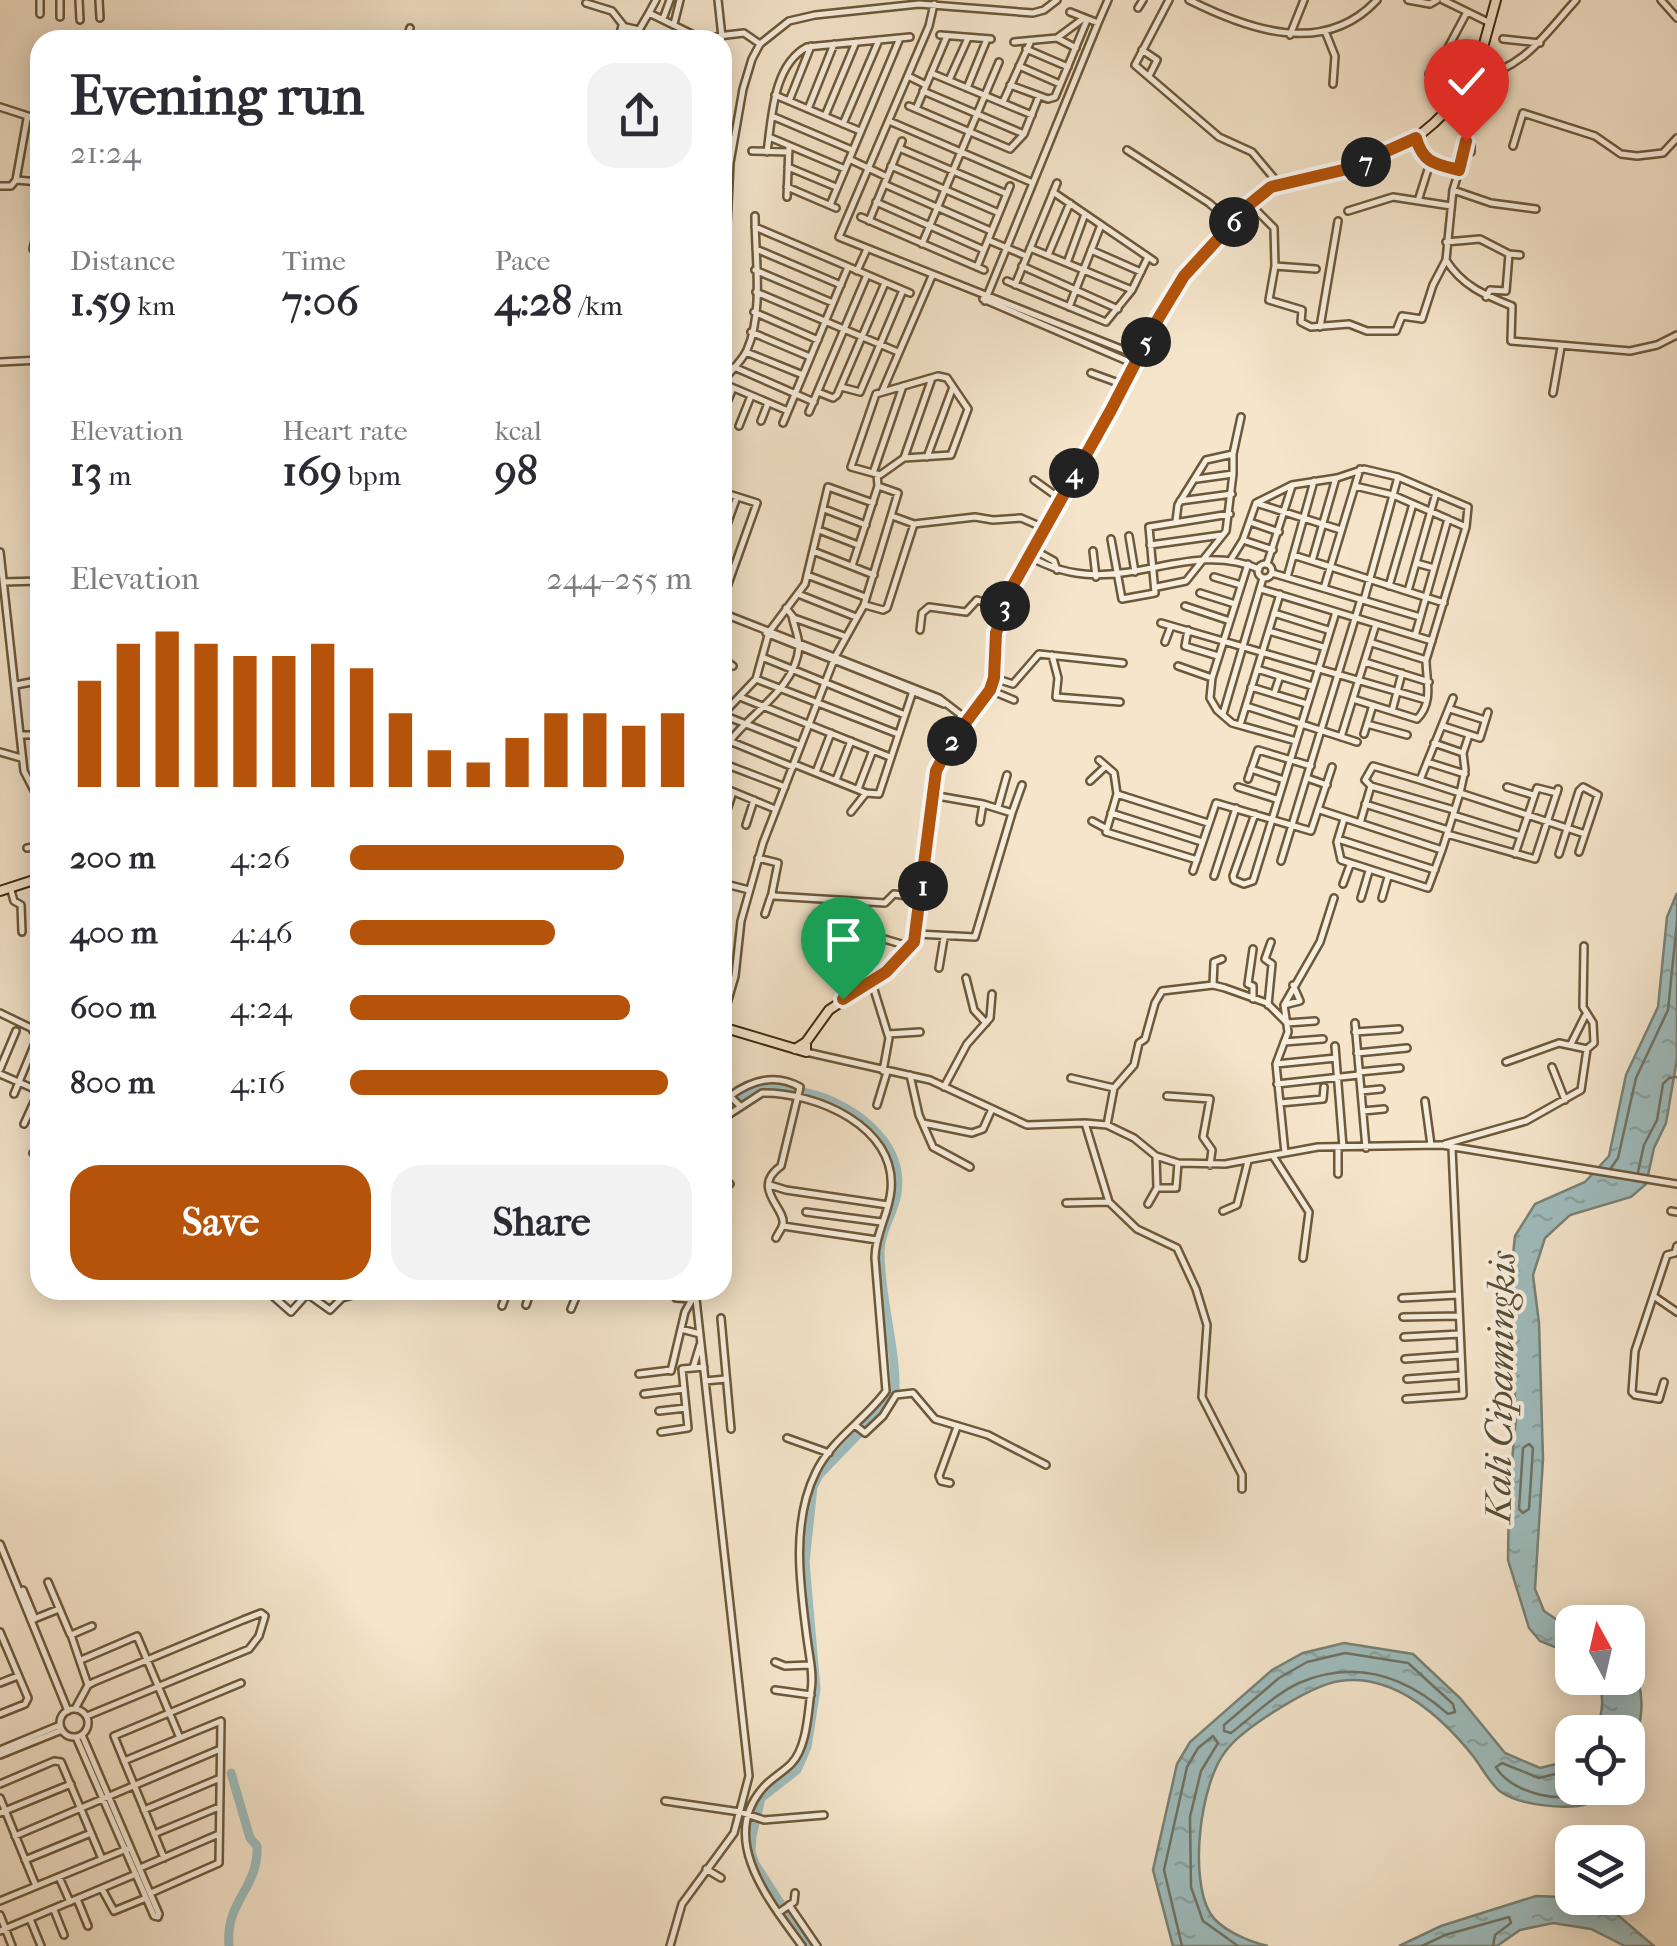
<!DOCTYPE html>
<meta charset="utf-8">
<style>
body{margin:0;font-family:"IM FELL French Canon",serif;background:#f2f2f3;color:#2b2b33;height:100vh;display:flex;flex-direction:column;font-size:38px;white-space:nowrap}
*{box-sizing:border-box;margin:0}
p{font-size:32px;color:#7c7c81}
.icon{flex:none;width:55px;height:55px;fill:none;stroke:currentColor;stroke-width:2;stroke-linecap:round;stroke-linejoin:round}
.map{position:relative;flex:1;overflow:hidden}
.sheet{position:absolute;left:30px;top:30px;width:702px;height:1270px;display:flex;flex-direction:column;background:#fff;border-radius:30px;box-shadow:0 5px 25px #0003}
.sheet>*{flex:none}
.needle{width:65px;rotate:352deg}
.tools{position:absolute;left:1555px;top:1605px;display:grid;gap:20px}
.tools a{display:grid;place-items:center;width:90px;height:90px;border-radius:20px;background:#fff;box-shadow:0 5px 25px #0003;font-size:50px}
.pin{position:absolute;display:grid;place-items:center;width:85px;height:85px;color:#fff;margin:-102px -42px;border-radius:50% 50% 50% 0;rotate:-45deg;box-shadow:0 0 10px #0007}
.pin .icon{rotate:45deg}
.km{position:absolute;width:50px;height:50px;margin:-25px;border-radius:50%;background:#222;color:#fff;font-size:28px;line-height:50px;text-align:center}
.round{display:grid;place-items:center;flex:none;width:105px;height:105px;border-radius:30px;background:#f2f2f3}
.head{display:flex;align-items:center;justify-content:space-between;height:170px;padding:0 40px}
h1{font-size:55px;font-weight:800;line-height:75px}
.figures{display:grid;grid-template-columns:repeat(3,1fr);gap:15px;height:170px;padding:10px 40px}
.figures div{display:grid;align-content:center}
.figures b{font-size:42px;font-weight:800}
.figures small{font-size:28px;font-weight:400}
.figures p{font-size:28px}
.chart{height:280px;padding:20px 40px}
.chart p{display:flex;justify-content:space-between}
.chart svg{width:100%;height:180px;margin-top:10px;stroke:#b45309;stroke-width:6}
.cta{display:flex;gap:20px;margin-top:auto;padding:20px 40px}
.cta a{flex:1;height:115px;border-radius:30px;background:#b45309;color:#fff;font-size:40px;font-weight:800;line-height:115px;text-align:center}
.cta a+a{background:#f2f2f3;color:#2b2b33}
ul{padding:0 40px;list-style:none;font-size:32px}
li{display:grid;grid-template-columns:160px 120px 1fr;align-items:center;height:75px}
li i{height:25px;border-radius:12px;background:#b45309}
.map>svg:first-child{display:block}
</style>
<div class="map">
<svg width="1677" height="1946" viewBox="0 0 1677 1946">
<defs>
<pattern id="water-ripples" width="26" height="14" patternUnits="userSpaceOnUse" patternTransform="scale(2.5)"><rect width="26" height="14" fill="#9fbdbe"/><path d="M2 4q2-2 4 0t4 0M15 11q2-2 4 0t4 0" fill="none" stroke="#8aa2a2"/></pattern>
</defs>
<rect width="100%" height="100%" fill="#f5e5cb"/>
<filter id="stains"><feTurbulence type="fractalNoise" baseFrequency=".002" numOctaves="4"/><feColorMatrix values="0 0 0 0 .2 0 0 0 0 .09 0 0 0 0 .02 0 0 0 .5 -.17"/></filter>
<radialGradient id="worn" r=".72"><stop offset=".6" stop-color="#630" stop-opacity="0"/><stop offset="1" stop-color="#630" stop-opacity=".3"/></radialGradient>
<path fill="url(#water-ripples)" stroke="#788276" stroke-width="2.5" d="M1677 893V1059L1666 1123 1654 1148 1646 1184 1631 1197 1570 1215 1545 1238 1533 1275 1539 1323 1543 1459 1535 1589 1544 1611 1563 1624 1572 1623V1654L1540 1641 1529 1628 1508 1560 1509 1495 1516 1417 1509 1292 1515 1236 1535 1204 1585 1182 1609 1156 1626 1075 1658 1007 1667 917Z
M1344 1643 1413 1654 1460 1698 1505 1753 1540 1768 1572 1760V1788H1606C1601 1792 1596 1800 1589 1803 1569 1811 1519 1805 1501 1792 1490 1784 1481 1766 1473 1756 1442 1717 1394 1673 1340 1681 1311 1685 1241 1729 1225 1752 1200 1785 1189 1877 1210 1913 1220 1930 1250 1942 1268 1946H1173L1153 1870 1177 1764 1190 1742 1272 1670 1303 1653Z
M1628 1658C1648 1691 1644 1723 1628 1758V1732H1596C1602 1714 1607 1693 1594 1678H1628Z
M1536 1896 1590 1898 1613 1911 1654 1946H1625L1591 1929 1553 1923 1520 1930 1497 1946H1399L1441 1926Z"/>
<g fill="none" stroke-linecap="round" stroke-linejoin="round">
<path stroke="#6e7364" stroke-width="2.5" d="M1611 1168 1618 1158 1636 1078 1668 1010 1677 922
M1638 1172 1644 1145 1657 1120 1663 1084 1669 1078 1677 1077
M1529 1444 1533 1448 1529 1509 1523 1513 1519 1509 1523 1448Z
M1345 1653 1408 1663 1453 1704 1455 1712 1448 1714C1405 1676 1355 1659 1299 1683 1275 1694 1252 1717 1231 1733L1224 1731V1725L1279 1678 1307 1662Z
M1572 1770 1539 1778 1502 1763 1496 1767C1510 1793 1568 1808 1592 1788
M1182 1946 1164 1870 1187 1767 1198 1748 1213 1736 1218 1743 1201 1771 1190 1817 1191 1887 1203 1921 1238 1946
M1422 1946 1445 1935 1509 1917 1511 1923 1495 1935 1493 1946"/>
<path stroke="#9fbdbe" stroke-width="9" d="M722 1111C749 1085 773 1085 807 1093 851 1103 905 1141 897 1193 894 1213 880 1231 880 1252 880 1299 896 1345 895 1391L874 1418 819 1475 813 1487 805 1562 816 1689 807 1747 797 1770 761 1798 752 1836 751 1852 755 1864 808 1946
M229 1946C225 1900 259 1889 257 1846L250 1838 231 1773"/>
<g stroke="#6c583a" stroke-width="10">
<path id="minor" d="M40 0V14
M60 0V17
M79 0 80 20
M99 0 100 18
M718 0 722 37
M1169 0 1135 65 1219 137 1252 152 1278 183
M1189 0C1249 30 1324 57 1377 0
M1408 0 1430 4 1437 0
M1443 0 1490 23
M1661 0 1677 18
M586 3 612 11 623 25
M934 4 929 26 839 237 1139 356
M1138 8 1143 0
M1070 12 1098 23 1108 0
M649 13 656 0
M663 19 670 0
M674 24 680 0
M1325 31 1335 56 1333 84
M940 35 991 39
M1290 35 1304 0
M1057 38 1076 48
M1503 39 1540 43
M406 40 410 28
M618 40 622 26 639 30 649 13 700 38 744 33 760 44
M1014 42 1057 38 1084 18
M1026 49 1068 67
M1142 50 1157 60 1149 76
M1019 66 1060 84
M931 73 1032 115
M1429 74 1443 57 1467 12
M908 76 926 85
M949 80 968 38
M1472 81C1527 65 1540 40 1576 0
M1010 85 1048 99 1055 97 1087 20
M967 88 987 39
M923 91 1024 134
M775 95 860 131
M789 101 811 46
M1003 102 1030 43
M909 106 1010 149 1024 134 1039 96
M0 107 40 120
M808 109 834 44
M916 109 947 36
M772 116 852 150
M825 116 856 42
M889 121 1033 183
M843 124 879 40
M769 137 845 169
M1416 138C1423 163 1436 165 1459 171L1453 190 1446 260C1462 286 1485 295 1512 306L1511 341 1630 351 1657 345 1677 335
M1513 146 1523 113 1595 136 1621 154 1637 156 1663 153 1677 138
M899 148 1007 194
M1127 150 1209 203 1232 223
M752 151 789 152
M767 152C772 117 773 65 807 47L910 37
M1463 156 1471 152V145L1468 142
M849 159 887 177
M891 166 999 213
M788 167 836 187
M1459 170 1468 127 1463 94
M16 180 27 119
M884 184 991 231
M0 186H11L16 180 40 182
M787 187 836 208
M1453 190 1491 203 1536 209
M1053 192 1154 261
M787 197 789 146
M1418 201 1430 163
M876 202 984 250
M1250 204 1274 228 1275 266 1269 300 1302 310 1301 322 1311 327 1349 324 1367 331H1396L1402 316 1422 319 1433 285 1446 260
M830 205 900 38
M1348 211 1393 197 1451 206
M861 217 984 270
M869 221 902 141
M755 227 910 293
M988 240 1026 256
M1446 242 1480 239 1509 254 1520 255
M922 244 999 62
M1030 248 1132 290
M33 249 40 218
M756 249 841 285
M1091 250 1141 272
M1048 255 1070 203
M1067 263 1085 214
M1022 266 1118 309
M1275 266 1316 269
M977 267 1010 186
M755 270 833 303
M857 271 867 249
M1007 281 1106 322 1132 290 1148 257
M1015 285 1057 183
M756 292 898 352
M1486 297 1490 290 1506 291 1509 254
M983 299 1134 364
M985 301 1098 23
M1069 307 1101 225
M754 312 818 340
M722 326 730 163 743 89 752 59 760 44 789 21 815 15 919 4 1033 13 1044 10 1057 0
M1320 327 1338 221
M751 332 810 357
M746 352 803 375
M0 362 40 360
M734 367 814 402
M1091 373 1124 385
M938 376 947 378 968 409 951 455 904 458 880 475 851 467 876 394Z
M722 382C730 372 742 361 747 350 764 312 755 257 755 216
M722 383 788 411
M841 387 860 392 903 290
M818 392 833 398 837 395 885 283
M882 392 932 276
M1553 393 1561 347
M809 412 867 275
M722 414 733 388
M761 421 768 403
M783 423 848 267
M739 426 751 396
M927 457 953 387
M904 458 932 378
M873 473 903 386
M1233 474V454
M1034 480 1059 498
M1355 486 1393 495 1466 527
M722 492 757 503 722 601
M1180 501 1232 494
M1256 503 1292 485 1337 478 1364 469 1398 477 1468 507 1466 527 1426 660C1426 680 1434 702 1417 719L1353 699
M824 509 866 525
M892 516 914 524 975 517 993 520 1021 518 1044 528
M1176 521 1178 505 1206 460 1233 454 1241 417
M1250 522 1279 532
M819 530 858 545
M1129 536 1135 572
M722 538 737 497
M1111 539 1122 599 1155 593 1149 527 1230 514
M1243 540 1273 550
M1150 545 1222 535
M1034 550 1054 561 1057 570
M813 551 874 575
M1093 551 1096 577
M0 552 24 771 40 802
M1293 555 1444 603
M1029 556C1114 606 1182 536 1259 569
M1230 561 1243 540 1256 503 1341 530
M1312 561 1336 478
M1416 563 1434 568
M1258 571a7 7 0 1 1 14 0a7 7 0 1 1-14 0Z
M1248 564 1212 678 1210 698 1217 710 1232 723 1296 741
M1267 564 1292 486
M852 566 878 486 877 474
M1272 573 1420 617
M1288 574 1314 481
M807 575 865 597
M1214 577 1241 585
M3 582 40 581
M1389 586 1413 504
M1157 587 1186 581 1226 531 1233 474 1197 479
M1324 588 1360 469
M1261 589 1432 641
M1408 591 1436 493
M1200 593 1235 604
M798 594 856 617
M1364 600 1398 477
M865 605 883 610 887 608 914 524
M1185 606 1230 621
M786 608 794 618 844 636
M722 613 939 698 969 721
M1274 613 1328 630
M1161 623 1426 700
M920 630 922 613 929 607 966 612 977 600 1004 609
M1188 630 1185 646 1218 656
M1269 631 1323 647
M766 633 944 704
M1415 636 1448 519
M1165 642 1171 626
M1372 643 1426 660
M1052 655 1058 678 1056 697 1120 702
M762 657 905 715
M722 658 733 666
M1365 662 1429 682
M1178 666 1212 678
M1257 669 1312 686
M994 678 1013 684 1039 654 1123 663
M756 679 898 734
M16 685 31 682 40 674
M1251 687 1307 704
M990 690 1014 700
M1274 694 1280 676
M740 697 890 757
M1246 706 1357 742
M1450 709 1485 720
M1392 711 1402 673
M1223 714 1263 578
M722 715 756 679 769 632 805 584 828 487 873 503
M723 715 799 745
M1367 724 1407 735
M1240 725 1280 594
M1443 726 1480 738 1488 712
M1364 734 1373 705
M22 735H40
M1341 737 1376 624
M722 738 793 767
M1434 743 1463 753 1465 770 1460 793 1585 834
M0 752 21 758
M1463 753 1469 735
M722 754C739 718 795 694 799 647 799 637 794 626 792 616
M1099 760 1114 773 1117 794 1208 823
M1427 762 1465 774
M722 763 785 787
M794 764 866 793 879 794 914 688
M1251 769 1284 780
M816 772 831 733
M1307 778 1327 785
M1248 779 1258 750 1311 766
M836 780 851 741
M1090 781 1106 766
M1371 786 1365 780 1373 766 1420 780
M722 787 775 809
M1238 787 1276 799
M1507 787 1533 795
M858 789 873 750
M1117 794 1106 832 1197 860
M1365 804 1448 830
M728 807 733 792
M998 807 1007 775
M1320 810 1442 850 1460 793 1420 780 1453 698
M851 812 866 793
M1012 813 1022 785
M1111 813 1202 842
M1255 814 1233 876 1234 880 1244 884 1253 881 1336 612
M1453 815 1521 836
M1344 819 1337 842 1341 860 1428 888 1442 850
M1092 821 1105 828
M980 822 983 804
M1360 823 1371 786 1454 810
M746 825 754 800
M1447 834 1535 859 1558 789
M1338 839 1435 870
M27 848 40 846
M1515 854 1537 788 1557 793
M1559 854 1579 791 1583 787 1598 795 1579 852
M758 858 778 863 772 893 774 896 885 903 894 894 920 898
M1281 861 1361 599
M1193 871 1216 803 1311 831 1332 767
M1214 876 1236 808
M722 883 749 890
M1343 884 1350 865
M10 887 14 901 21 905 22 932
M1361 898 1369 871
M1382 898 1388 877
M765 914 771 896
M847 928 908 946
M917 934 975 937 1012 813 983 804 932 795
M939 968 944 938
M966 978 974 1010 986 1023
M872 983 889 1038 883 1071
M1213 985 1214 962 1222 959
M1253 999V986L1248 984 1253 949
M1268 1005 1272 964 1265 959 1271 942
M1284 1005 1300 1001 1293 985
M0 1013 31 1028 40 1041
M722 1021 735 976 741 921 763 843 835 657 864 605 898 493 878 486
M1355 1023 1366 1148
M1355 1032 1399 1029
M888 1034 920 1032
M1284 1042 1323 1039
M1571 1044 1585 1016
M1335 1046 1343 1147
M806 1052 930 1080 1027 1125 1085 1123 1107 1125 1134 1138 1156 1156 1178 1163 1225 1164 1318 1147 1442 1145 1677 1184
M1357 1053 1407 1048
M1506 1062 1559 1043 1587 1049
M1276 1064 1336 1058
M1552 1067 1565 1100
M0 1069 16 1031
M1359 1072 1400 1068
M0 1074 39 1091
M910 1075 919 1115 933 1147 970 1167
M1071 1078 1114 1088
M1277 1084 1359 1075
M944 1087 967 1044 990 1018 992 994
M1361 1091 1381 1089
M14 1094 38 1036
M730 1096C752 1080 775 1073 800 1087L781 1166C750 1188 786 1208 783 1224 782 1229 778 1233 776 1238
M1167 1096 1210 1099 1203 1137 1212 1150 1210 1165
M1425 1101 1431 1145
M1280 1103 1323 1099 1324 1087
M722 1104 730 1096 740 1106
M877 1105 887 1072
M1363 1111 1384 1109
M722 1119 762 1093C815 1092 897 1126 891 1190 889 1214 875 1234 875 1258L886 1391C866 1419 831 1440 816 1472 791 1522 800 1585 807 1638 809 1655 814 1674 811 1691 808 1713 807 1748 791 1764 782 1773 770 1779 762 1789 718 1841 772 1904 802 1946
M923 1123 972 1133 983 1129 991 1111
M1085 1123 1109 1202 1137 1229 1177 1248 1196 1289 1207 1325 1202 1397 1242 1475V1489
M24 1124 39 1091
M1107 1125 1114 1088 1134 1065 1139 1043 1145 1039 1155 1003 1162 991 1213 985 1225 988 1267 1003 1287 1023 1315 1021
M36 1131 40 1124
M1445 1144 1526 1121 1581 1090 1587 1049 1594 1043 1593 1023 1583 1007 1584 946
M33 1153 40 1155
M1285 1153 1276 1064 1288 1032 1284 1005 1320 942 1334 898
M1273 1156 1309 1212 1303 1258
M1338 1174V1147
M722 1183 730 1184
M770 1185 786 1190 888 1205
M1157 1188H1176L1178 1163
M1066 1203 1109 1202
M1148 1204 1157 1188 1156 1156
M1223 1211 1237 1205 1248 1161
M1671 1211 1677 1212
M806 1212 881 1222
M783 1226 877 1240
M722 1241H724
M266 1290 291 1312 307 1294
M302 1290 330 1310 342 1298 353 1295 355 1290
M671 1290 676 1298 691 1299
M555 1294 556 1290
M1655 1297 1677 1312
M1402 1298 1458 1295
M526 1305 531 1290
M502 1306 508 1290
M571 1309 579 1290
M1403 1317 1459 1316
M721 1318 731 1429
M681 1329 700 1334
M1404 1337 1460 1334
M1405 1359 1461 1355
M693 1368 700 1345
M682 1369 704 1367
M671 1371 685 1312 694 1296
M639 1374 671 1370
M1407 1379 1462 1375
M705 1381 726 1379
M1664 1382 1659 1399 1635 1395 1632 1392 1635 1351 1667 1255 1675 1253 1677 1246
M644 1394 684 1389
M1406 1399 1463 1395 1452 1148
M659 1411 686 1408
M855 1425 865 1433 883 1416 896 1395 913 1393 935 1419 988 1435 1046 1465
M661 1432 688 1428 682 1369
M787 1438 829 1453
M950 1483 941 1481 939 1476 957 1427
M0 1544 68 1711
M48 1582 70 1634
M23 1590 35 1619
M34 1619 59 1609
M0 1632 28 1698 25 1704 0 1714
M81 1660 137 1636 180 1738
M775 1662 785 1666 810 1665
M0 1683 18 1676
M88 1685 71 1635 92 1626
M775 1690 811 1695
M60 1723a14 14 0 1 1 28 0a14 14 0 1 1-28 0Z
M75 1709 88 1685 94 1682 243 1620 261 1613 265 1616 259 1636 249 1649 87 1716
M82 1735 159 1914
M76 1737 154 1916 158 1917 159 1914
M0 1750 60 1725
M0 1755 62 1730
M124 1761 221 1721 219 1863 151 1893
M0 1784 54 1761 61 1762 102 1859
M0 1798 36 1886
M665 1801 740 1812 764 1820 824 1815
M144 1810 218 1779
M0 1813 71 1784
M154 1834 219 1807
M15 1836 218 1750
M164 1858 114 1736 241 1683
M25 1860 91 1833
M140 1868 219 1834
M706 1869 721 1878
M59 1877 70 1902
M102 1889 114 1911 146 1898
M77 1899 88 1926
M0 1901 129 1848
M789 1905 817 1946
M54 1910 64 1935
M778 1913 794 1902 795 1893
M0 1915 12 1946
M30 1919 41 1946
M0 1931 136 1874
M670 1946 682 1904 734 1833 749 1776 695 1290"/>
</g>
<g stroke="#3e2909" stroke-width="12">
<path id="major" d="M0 891 40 878
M722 1027 806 1052V1042
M795 1049 806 1042 829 1010 886 972 914 942 937 771 945 752 990 690 994 678 997 633 1012 587 1111 410 1158 319 1185 276 1250 204 1271 187 1365 163 1416 138 1434 123 1463 94 1476 73 1496 0"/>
</g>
<use href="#minor" stroke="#f8eedd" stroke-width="5"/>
<use href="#major" stroke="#f5e5cb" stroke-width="8"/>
</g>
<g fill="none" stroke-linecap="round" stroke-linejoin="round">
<g stroke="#fff" stroke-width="20">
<path id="route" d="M843 999 886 972 914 942 936 771 951 742 990 690 994 678 996 633 1012 587 1111 410 1158 319 1184 276 1250 204 1271 187 1347 169 1416 138C1423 163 1435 164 1459 170L1466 141"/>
</g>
<use href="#route" stroke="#b45309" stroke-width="12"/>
</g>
<g text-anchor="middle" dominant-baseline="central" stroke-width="8" stroke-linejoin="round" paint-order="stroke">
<g font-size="38" font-style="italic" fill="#564e36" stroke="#f8eedd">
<text transform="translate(1500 1387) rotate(-89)">Kali Cipamingkis</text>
</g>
</g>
<rect width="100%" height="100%" filter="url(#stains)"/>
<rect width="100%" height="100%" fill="url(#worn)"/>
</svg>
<div class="tools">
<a><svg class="needle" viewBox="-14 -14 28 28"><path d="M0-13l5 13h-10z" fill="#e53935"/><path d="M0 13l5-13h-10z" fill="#7c7c81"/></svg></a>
<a><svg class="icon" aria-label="locate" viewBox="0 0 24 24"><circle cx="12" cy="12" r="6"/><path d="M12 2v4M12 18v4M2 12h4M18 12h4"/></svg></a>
<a><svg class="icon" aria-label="layers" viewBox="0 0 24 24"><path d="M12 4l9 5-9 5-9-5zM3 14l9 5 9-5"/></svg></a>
</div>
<div class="pin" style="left:843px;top:999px;background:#1e9e55"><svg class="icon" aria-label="arrive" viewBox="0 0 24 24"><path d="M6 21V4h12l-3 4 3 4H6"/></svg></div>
<div class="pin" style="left:1466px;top:141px;background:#d93025"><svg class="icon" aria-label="check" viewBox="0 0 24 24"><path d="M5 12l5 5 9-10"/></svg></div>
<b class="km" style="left:923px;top:886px">1</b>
<b class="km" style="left:952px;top:741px">2</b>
<b class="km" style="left:1005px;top:606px">3</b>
<b class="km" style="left:1074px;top:473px">4</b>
<b class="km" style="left:1146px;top:342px">5</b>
<b class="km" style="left:1234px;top:222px">6</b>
<b class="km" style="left:1366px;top:162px">7</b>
<section class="sheet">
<div class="head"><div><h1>Evening run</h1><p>21:24</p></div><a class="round"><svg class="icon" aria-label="share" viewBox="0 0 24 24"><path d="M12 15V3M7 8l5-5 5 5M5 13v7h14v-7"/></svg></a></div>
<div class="figures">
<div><p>Distance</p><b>1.59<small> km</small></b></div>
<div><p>Time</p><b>7:06</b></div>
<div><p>Pace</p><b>4:28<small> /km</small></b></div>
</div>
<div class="figures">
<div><p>Elevation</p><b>13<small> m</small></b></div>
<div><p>Heart rate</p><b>169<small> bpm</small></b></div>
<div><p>kcal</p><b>98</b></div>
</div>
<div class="chart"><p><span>Elevation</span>244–255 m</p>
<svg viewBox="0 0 160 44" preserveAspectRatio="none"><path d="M5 44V18M15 44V9M25 44V6M35 44V9M45 44V12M55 44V12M65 44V9M75 44V15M85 44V26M95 44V35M105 44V38M115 44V32M125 44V26M135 44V26M145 44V29M155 44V26"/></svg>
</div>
<ul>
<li><b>200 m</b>4:26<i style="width:80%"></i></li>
<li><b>400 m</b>4:46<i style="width:60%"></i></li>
<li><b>600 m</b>4:24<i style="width:82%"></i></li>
<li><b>800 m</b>4:16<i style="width:93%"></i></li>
</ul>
<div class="cta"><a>Save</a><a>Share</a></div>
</section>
</div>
